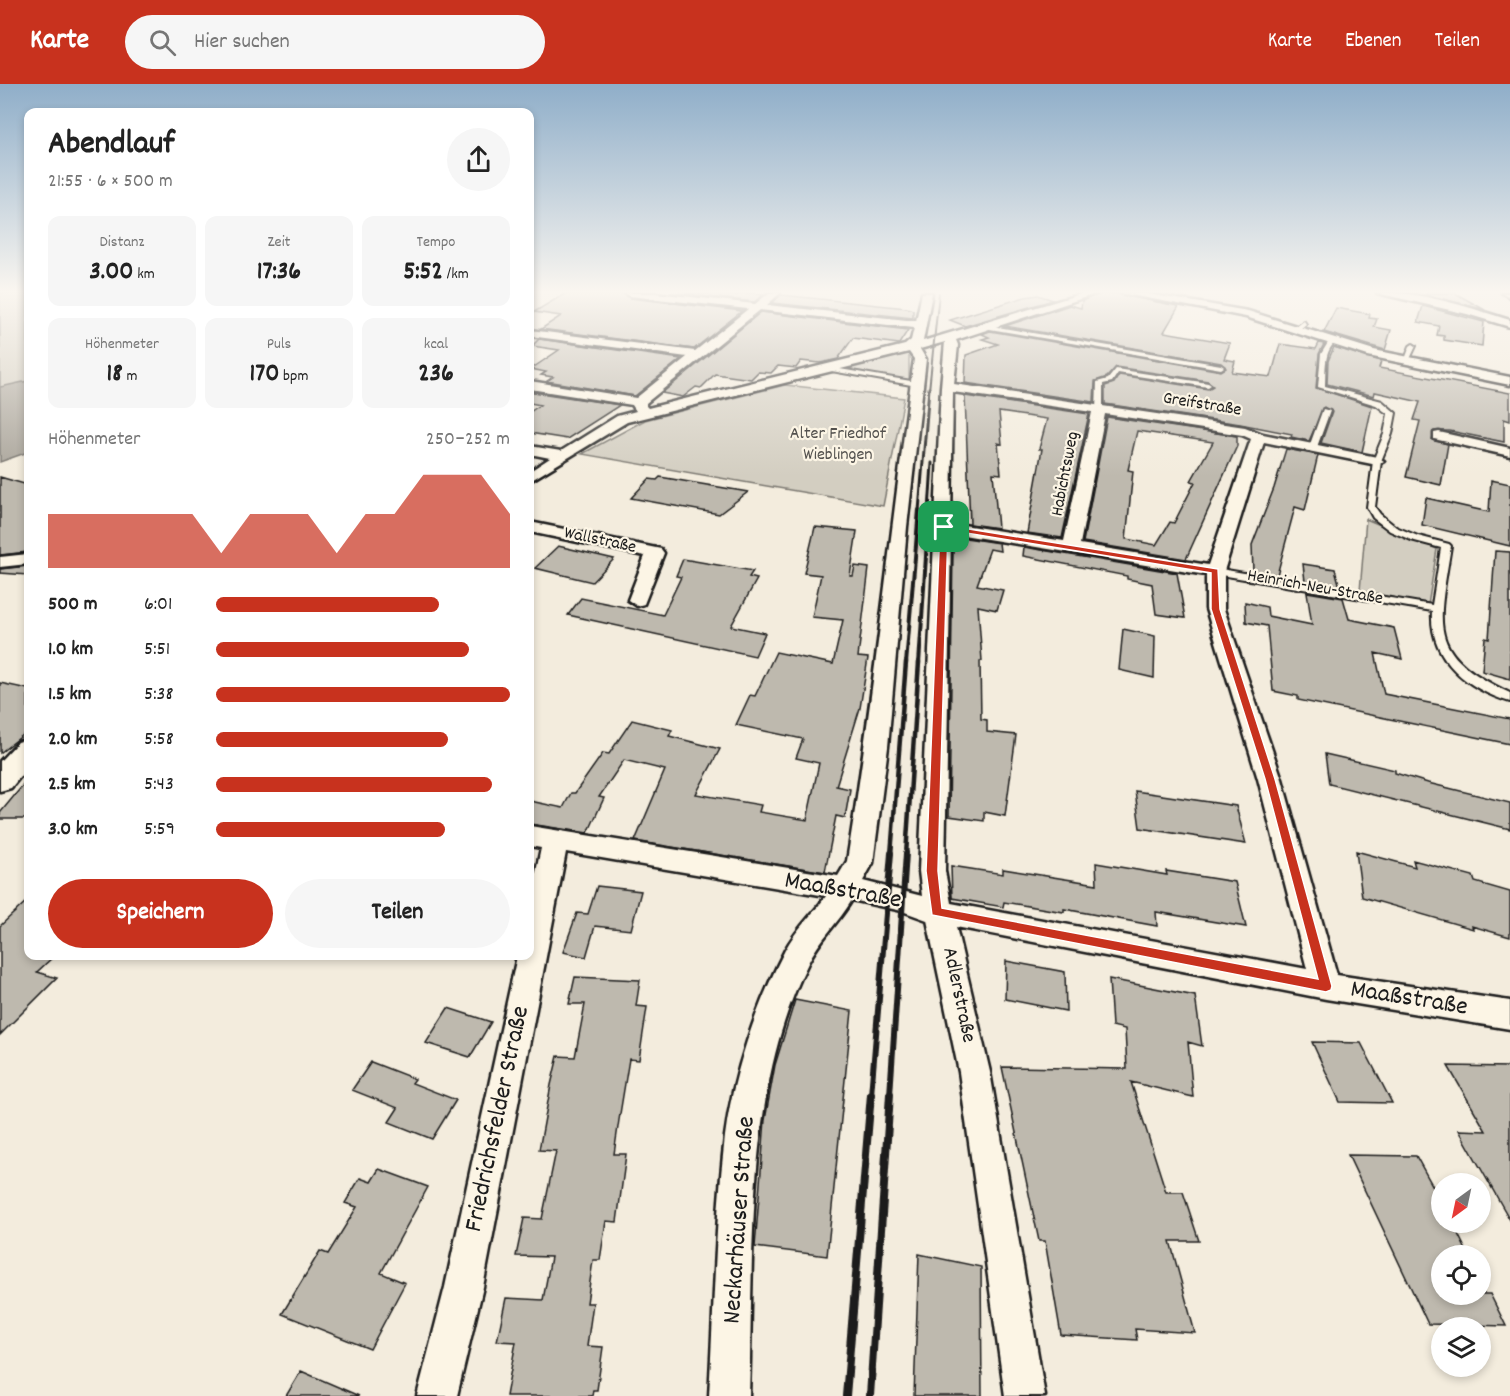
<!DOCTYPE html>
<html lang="de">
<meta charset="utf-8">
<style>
body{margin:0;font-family:Dekko,sans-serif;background:#f6f6f6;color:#222;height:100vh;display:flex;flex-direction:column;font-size:22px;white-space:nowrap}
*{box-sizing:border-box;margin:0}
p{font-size:20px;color:#767676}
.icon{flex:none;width:33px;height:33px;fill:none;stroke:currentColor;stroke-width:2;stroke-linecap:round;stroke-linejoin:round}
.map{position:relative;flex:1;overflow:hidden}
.panel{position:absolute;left:24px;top:24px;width:510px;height:852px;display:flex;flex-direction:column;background:#fff;border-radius:12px;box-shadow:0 3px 9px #0003}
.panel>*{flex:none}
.needle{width:39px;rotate:213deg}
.fabs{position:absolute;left:1431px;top:1089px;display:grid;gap:12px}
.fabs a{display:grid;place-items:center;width:60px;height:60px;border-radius:50%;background:#fff;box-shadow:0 3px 9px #0003;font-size:30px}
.pin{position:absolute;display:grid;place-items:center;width:51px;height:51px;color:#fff;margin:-26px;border-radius:12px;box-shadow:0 3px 9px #0006}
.round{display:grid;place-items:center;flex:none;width:63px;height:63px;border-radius:32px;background:#f6f6f6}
.summary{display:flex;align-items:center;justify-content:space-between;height:102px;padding:0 24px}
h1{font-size:33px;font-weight:800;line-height:45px}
.metrics{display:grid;grid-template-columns:repeat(3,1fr);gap:9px;height:102px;padding:6px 24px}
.metrics div{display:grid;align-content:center;border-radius:12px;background:#f6f6f6;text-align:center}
.metrics b{font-size:26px;font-weight:800}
.metrics small{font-size:16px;font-weight:400}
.metrics p{font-size:16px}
.chart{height:168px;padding:12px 24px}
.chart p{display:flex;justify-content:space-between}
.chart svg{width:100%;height:108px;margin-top:6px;fill:#c8321e;opacity:.7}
.cta{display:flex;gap:12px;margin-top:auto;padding:12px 24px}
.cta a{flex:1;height:69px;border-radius:36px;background:#c8321e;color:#fff;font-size:24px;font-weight:800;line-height:69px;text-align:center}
.cta a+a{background:#f6f6f6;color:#222}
ul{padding:0 24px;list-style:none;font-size:20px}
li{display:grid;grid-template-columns:96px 72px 1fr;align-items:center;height:45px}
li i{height:15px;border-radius:8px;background:#c8321e}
header{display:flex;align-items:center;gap:36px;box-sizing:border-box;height:84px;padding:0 30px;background:#c8321e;color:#fff}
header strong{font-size:28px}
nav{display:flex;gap:33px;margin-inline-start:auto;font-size:21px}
.search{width:420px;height:54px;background:#f6f6f6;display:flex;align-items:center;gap:15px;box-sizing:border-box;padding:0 21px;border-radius:33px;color:#767676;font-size:22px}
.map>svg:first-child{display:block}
</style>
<header>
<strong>Karte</strong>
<div class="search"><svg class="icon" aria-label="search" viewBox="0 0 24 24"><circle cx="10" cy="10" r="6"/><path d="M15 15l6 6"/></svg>Hier suchen</div>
<nav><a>Karte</a><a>Ebenen</a><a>Teilen</a></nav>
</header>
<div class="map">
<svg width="1510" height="1312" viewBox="0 0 1510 1312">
<rect width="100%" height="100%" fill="#f3ecdd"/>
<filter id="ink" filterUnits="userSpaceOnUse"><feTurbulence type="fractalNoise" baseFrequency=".0167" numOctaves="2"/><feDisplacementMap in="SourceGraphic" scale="12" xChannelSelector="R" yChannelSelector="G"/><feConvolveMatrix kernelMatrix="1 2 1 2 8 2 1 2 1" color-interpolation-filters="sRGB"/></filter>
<g filter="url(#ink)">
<path fill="#d3cec1" stroke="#78756e" stroke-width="1.5" d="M0 209H28V317L0 330Z
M909 269V297L840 285Z
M785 301 904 314 883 422 582 370 645 336Z
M1366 435 1437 465 1428 521 1360 507Z"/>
<path fill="#aaa59b" stroke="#716e68" stroke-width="1.5" d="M28 297V368L0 378V303Z"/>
<path fill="#beb9ae" stroke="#1c1c1c" stroke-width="1.5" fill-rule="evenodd" d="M566 209H623L630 214 742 227 694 265 541 245 561 232 534 228Z
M672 209 738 211 741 209 765 210 754 218Z
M1100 209H1119L1121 211 1179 222 1164 248 1230 259 1224 275 1235 277 1232 288 1271 293 1280 260 1316 265 1319 259 1324 260 1319 270 1316 304 1372 322 1362 368 1321 359 1332 328 1324 323 1309 357 1291 353 1292 350 1240 340 1105 320V302L1114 299 1119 291 1208 305 1213 302 1208 297 1116 283 1107 293 1095 297 1094 318 965 299 966 271 998 260 982 255 989 253 982 250 990 247 1221 287 1226 284 1221 279 1005 242 1070 221 1081 224 1082 217Z
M1427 209H1455L1485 226 1426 211Z
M781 211 907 224 913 226V234L772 219Z
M1038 211 1053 216 965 242 950 236 1025 213Z
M1423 222 1484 238 1482 262 1444 256V252L1437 251 1439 242 1418 238Z
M1336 224 1370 230 1369 234 1377 235 1374 243 1391 246 1385 266 1324 248Z
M761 228 908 246 899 260 853 254 838 275 820 279 801 277 796 284 778 282 771 289 758 288 751 295 715 290 701 304 696 303 683 313 662 309Z
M539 255 681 275 635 312 547 297 553 293 541 291 546 288 531 285 559 266 532 262Z
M1334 263 1381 277 1379 284 1510 309V337L1504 335V358L1450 347H1434L1432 356 1448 360 1441 401 1406 393 1420 337 1414 336 1420 318 1375 308 1374 312 1327 300 1328 277Z
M533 308 620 321 567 355 530 349V328L540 321 530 319V310Z
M965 312 1089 330 1062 454 1027 449 1042 365H1039L1047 335 999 328 1002 360 998 359 1001 390 993 389 998 444 970 440Z
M1107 333 1237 352V362L1186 475 1083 458ZM1137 347 1213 358 1191 397 1195 398 1174 439 1170 438 1156 461 1126 455 1133 387 1128 386Z
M1286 365 1318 371 1305 426 1295 423 1277 491 1253 487 1252 461 1274 404Z
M0 393 28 401V468L0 471Z
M660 393 748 408 719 430 631 414 649 395 657 396Z
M1491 396 1510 400V462L1422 441 1426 414 1489 428Z
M815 443 857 447 850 492H853L855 482 869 484 858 573 868 574 860 624 836 702 850 705 845 734 836 732 825 788 635 757 665 686 624 676 599 713 604 714 588 749 530 740V717L563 724 571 709H575L603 669 609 670 632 636 672 646 669 652 720 665 696 710 761 721 759 728 807 736 819 679 796 674 803 655 736 641 750 611 755 612 776 568 833 580 843 536 812 533 821 491 804 489Z
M959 453 999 459 1000 467 990 465 977 501 1003 506 997 526 978 522 982 577H980L981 635 987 636V648L1016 651 1005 732 984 728V737L949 732 953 467Z
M558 462 614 475 592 498 535 484Z
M1024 463 1177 489 1185 534 1156 530 1152 500 1127 495V492L1023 472Z
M1495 467 1510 468V595L1482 587 1485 554 1489 555Z
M683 475 753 487 749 493 757 495 731 542 765 549 755 572 568 531 581 514 663 531 681 493 676 492Z
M1303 480 1335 485 1340 503 1305 497Z
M28 482V491L0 489V485Z
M1307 508 1343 514 1349 535 1394 544 1402 575 1375 569 1384 610 1510 635V660L1298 616V612L1273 607 1267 542 1246 538 1245 518 1267 523 1268 532 1312 541Z
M1123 545 1155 552 1154 594 1119 586Z
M0 599 28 605V647L0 669Z
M1325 670 1395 686V689L1428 699 1510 719V745L1329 700Z
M28 695V735H0V729Z
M1135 707 1236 722 1246 760 1140 744Z
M1356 767 1415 783 1413 776 1473 792 1475 798 1510 808V853L1472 842 1473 845 1362 813Z
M1096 779 1167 791 1166 787 1235 798 1246 843 1156 828 1157 842 1064 825V828L1004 818 1003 823 952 814 951 782 1003 790V785L1097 800Z
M597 802 641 807 631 846 595 842 586 873 563 868 577 829 588 830Z
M28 816V872H54L37 888 57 894 0 951V842Z
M1006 877 1065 888 1066 927 1005 915Z
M575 893 640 896 636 922 647 923 639 976 629 975 619 1036 614 1070H626L617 1138 606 1137 600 1176H593L587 1219H593L587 1262 603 1263 597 1306H593L592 1312H506L516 1258 497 1257 506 1214 543 1216 551 1173 516 1172 524 1134 542 1135 556 1067 539 1066 551 1001 558 972 575 973 585 920H569Z
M1109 895 1195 912 1202 962 1188 958 1193 1013 1131 998 1166 1108H1183L1199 1157H1170L1195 1249 1135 1245 1137 1256 1061 1251 1045 1157H1039L1002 983 1127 985 1125 945 1112 942Z
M795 916 852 927 827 1172 755 1163 765 1036 775 981Z
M448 924 491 938 470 973 426 959Z
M1312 958 1361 959 1392 1019 1340 1018Z
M371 978 415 995 412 999 456 1016 432 1055 389 1038 398 1024 352 1006Z
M1448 982 1510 983V1136L1459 1046 1486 1047Z
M1348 1071 1416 1072 1442 1119V1138H1452L1469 1172H1442V1210H1490L1506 1242 1428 1240Z
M379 1085 428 1103 381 1189 405 1199 370 1265 282 1230 320 1167 328 1170 357 1123 345 1119 360 1094 371 1098Z
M919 1170 981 1183 982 1312H914Z
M301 1287 359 1312H286Z"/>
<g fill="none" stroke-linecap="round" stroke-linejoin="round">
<g stroke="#1c1c1c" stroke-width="4">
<path id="service" d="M1304 237 1306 240 1300 245H1296V243Z
M986 241 1221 281 1224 283 1221 285 984 244Z
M1335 255 1338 257C1323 264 1326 287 1325 302L1382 317 1396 329 1392 350 1381 377 1375 423 1380 430 1396 443 1418 452 1449 460 1451 462C1438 545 1426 569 1510 609V618C1467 605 1429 575 1432 527L1215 490 1210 487 1215 484 1432 521 1441 464 1411 456 1390 447 1373 434 1367 423 1373 377 1384 350 1388 330 1376 321 1318 303 1321 270 1329 257Z
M1413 260 1416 262 1409 277 1404 278 1410 262Z
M822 282 917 298 920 300 917 302 820 285V283Z
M1116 285 1208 299 1211 301 1208 303 1118 289 1112 298 1103 300V325L1096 327 1097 298 1108 295Z
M1323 325 1330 327 1317 363 1310 365 1309 363Z"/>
</g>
<g stroke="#1c1c1c" stroke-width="5">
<path id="minor" d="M625 209H655L755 220 769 209H780L767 221 916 237 922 209H932L923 257 1084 209H1098L956 256 958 261 954 300 1245 343 1263 350 1377 373 1384 377 1377 381 1264 358 1224 487V525L1282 695 1337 891 1510 917V945L1326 915 956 843 990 988 1045 1312H1005L959 988 927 836 902 827 852 816C839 838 819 856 808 879 744 1007 754 1172 749 1312H709C714 1226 715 1138 725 1052 733 990 756 922 785 866 796 845 813 830 826 812L566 768 483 1203 457 1312H417L445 1203 517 872H530V816L541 764 530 762V742L838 792 847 777C874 611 891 442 914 275L909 268 627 338 530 397V387L550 374 530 370V362L561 367 617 332 636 327 632 321 530 305V297L636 314 687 273 530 252V246L695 267 748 225 630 212ZM760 226 914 244 911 256 905 261 648 324 646 322V319ZM945 258 941 303 919 787 922 812 863 797 873 779 888 663 907 443 926 275 920 265ZM953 308 1092 328 1064 457 951 439ZM1105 330 1242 351 1251 355 1208 481 1080 460ZM951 449 1206 491V525L1258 695 1307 885 951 819 945 787Z
M1121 209H1142L1248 227 1374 266 1510 293V301L1368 272 1246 233Z
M1377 209C1417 206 1472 224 1510 236V243L1467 230Z
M1502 209H1510V213Z
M1439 348 1510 364V372L1434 355V349Z
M530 438 661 465 664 469 644 520 637 522 628 516 645 472 530 448Z
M28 470V480L0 483V473Z"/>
</g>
<g stroke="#1c1c1c" stroke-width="5">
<path id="tertiary" d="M28 655V683L11 704 0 707V677L18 658Z"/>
</g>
<use href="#service" fill="#fcf5e5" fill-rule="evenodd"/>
<use href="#minor" fill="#fcf5e5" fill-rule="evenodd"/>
<use href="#tertiary" fill="#fcf5e5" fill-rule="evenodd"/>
<path stroke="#1c1c1c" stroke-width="2" d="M929 306 939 209"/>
<path stroke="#1c1c1c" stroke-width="3" d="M919 427 929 304
M929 427 932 379"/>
<path stroke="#1c1c1c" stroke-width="4" d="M906 580 919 426
M919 580 929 426"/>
<path stroke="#1c1c1c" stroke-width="4.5" d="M891 771 906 578
M906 771 919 578"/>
<path stroke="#1c1c1c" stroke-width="6" d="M871 1011 891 769
M890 1011 906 769"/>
<path stroke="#1c1c1c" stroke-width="8" d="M846 1312 871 1010
M870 1312 890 1010"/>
</g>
</g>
<linearGradient id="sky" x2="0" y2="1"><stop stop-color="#8faec9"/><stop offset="0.53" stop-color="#faf6f0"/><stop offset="1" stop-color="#faf6f0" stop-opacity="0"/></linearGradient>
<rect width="1510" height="392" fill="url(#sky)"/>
<path fill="#c8321e" stroke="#fff" stroke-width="1.5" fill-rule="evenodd" d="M944 441 1218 485 1220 525 1275 695 1332 902 1331 906 1326 908 932 831 926 787 940 443ZM948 446 1211 489V525L1265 695 1318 895 942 824 938 787Z"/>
<g text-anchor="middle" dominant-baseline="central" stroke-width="4.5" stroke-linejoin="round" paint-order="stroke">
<g font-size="18" fill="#1c1c1c" stroke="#fcf5e5">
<text transform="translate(1202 321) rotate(9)">Greifstraße</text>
<text transform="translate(1066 390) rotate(-79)">Habichtsweg</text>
<text transform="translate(600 457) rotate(12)">Wallstraße</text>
<text transform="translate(1315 504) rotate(10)">Heinrich-Neu-Straße</text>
</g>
<g font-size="18" fill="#53514e" stroke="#fcf5e5">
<text x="838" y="350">Alter Friedhof<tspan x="838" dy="21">Wieblingen</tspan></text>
</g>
<g font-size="21" fill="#1c1c1c" stroke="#fcf5e5">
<text transform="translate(958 911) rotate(78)">Adlerstraße</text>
</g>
<g font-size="26" fill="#1c1c1c" stroke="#fcf5e5">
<text transform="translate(843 807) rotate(10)">Maaßstraße</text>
<text transform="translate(1409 915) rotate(9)">Maaßstraße</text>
<text transform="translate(498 1035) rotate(-78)">Friedrichsfelder Straße</text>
<text transform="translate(740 1136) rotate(-86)">Neckarhäuser Straße</text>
</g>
</g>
</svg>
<div class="fabs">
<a><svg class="needle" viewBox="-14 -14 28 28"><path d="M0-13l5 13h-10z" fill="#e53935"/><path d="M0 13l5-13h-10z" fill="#767676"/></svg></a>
<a><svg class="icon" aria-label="locate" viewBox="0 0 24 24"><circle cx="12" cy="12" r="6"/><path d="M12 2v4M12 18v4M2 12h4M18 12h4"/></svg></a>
<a><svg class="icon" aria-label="layers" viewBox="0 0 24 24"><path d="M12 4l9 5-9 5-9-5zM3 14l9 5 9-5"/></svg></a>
</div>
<div class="pin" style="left:944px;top:443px;background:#1e9e55"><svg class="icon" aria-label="arrive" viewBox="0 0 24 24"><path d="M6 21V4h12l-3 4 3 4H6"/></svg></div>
<section class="panel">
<div class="summary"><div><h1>Abendlauf</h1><p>21:55 · 6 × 500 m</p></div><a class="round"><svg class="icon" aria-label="share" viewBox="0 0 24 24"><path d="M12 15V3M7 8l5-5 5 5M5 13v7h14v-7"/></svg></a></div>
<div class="metrics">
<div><p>Distanz</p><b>3.00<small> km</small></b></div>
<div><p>Zeit</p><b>17:36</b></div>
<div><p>Tempo</p><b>5:52<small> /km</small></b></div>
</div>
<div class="metrics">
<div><p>Höhenmeter</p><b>18<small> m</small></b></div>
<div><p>Puls</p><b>170<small> bpm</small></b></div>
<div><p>kcal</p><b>236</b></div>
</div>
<div class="chart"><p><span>Höhenmeter</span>250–252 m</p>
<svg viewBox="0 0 160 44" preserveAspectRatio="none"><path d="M0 44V22L10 22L20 22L30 22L40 22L50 22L60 38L70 22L80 22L90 22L100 38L110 22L120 22L130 6L140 6L150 6L160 22V44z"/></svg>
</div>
<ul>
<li><b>500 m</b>6:01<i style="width:76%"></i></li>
<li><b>1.0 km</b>5:51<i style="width:86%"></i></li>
<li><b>1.5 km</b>5:38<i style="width:100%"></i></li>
<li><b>2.0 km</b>5:58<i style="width:79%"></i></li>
<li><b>2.5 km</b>5:43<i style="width:94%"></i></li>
<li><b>3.0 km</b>5:59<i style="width:78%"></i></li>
</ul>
<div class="cta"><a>Speichern</a><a>Teilen</a></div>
</section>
</div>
